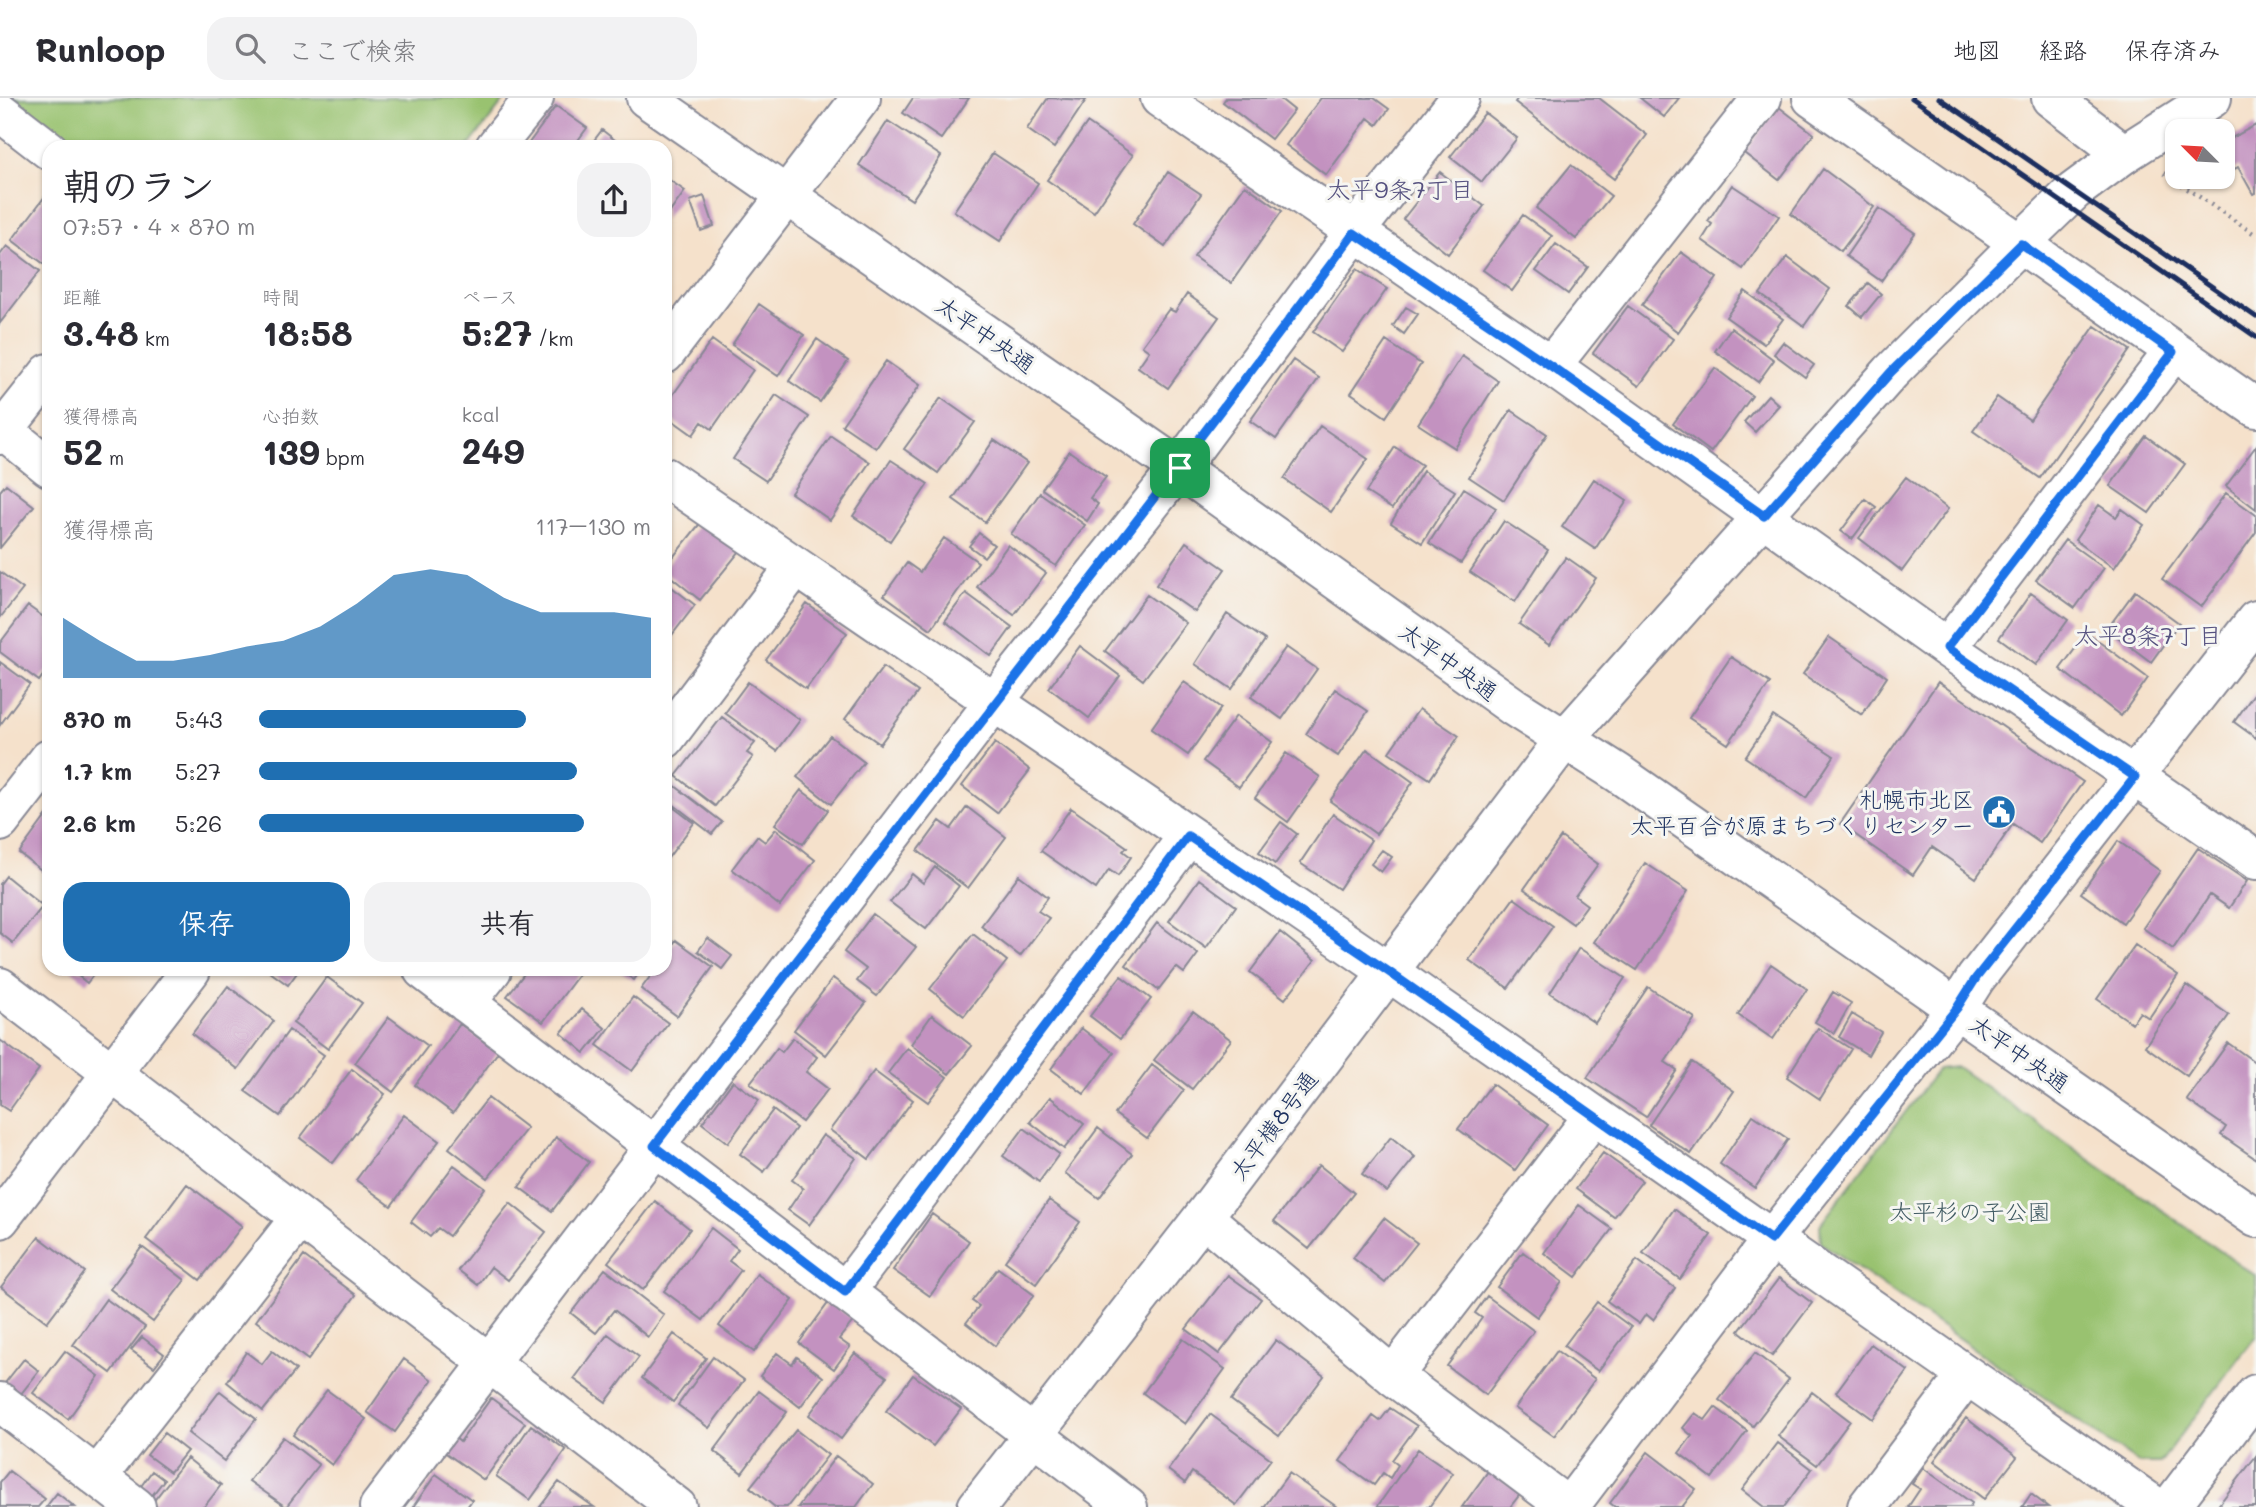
<!DOCTYPE html>
<html lang="ja">
<meta charset="utf-8">
<style>
body{margin:0;font-family:Mali,"Klee One",sans-serif;background:#f2f2f3;color:#2b2b33;height:100vh;display:flex;flex-direction:column;font-size:26px;white-space:nowrap}
*{box-sizing:border-box;margin:0}
p{font-size:23px;color:#7c7c81}
.icon{flex:none;width:38px;height:38px;fill:none;stroke:currentColor;stroke-width:2;stroke-linecap:round;stroke-linejoin:round}
.map{position:relative;flex:1;overflow:hidden}
.details{position:absolute;left:42px;top:42px;width:630px;height:836px;display:flex;flex-direction:column;background:#fff;border-radius:21px;box-shadow:0 2px 5px #0004}
.details>*{flex:none}
.needle{width:46px;rotate:294deg}
.tools{position:absolute;left:2165px;top:21px;display:grid;gap:14px}
.tools a{display:grid;place-items:center;width:70px;height:70px;border-radius:14px;background:#fff;box-shadow:0 2px 5px #0004;font-size:35px}
.pin{position:absolute;display:grid;place-items:center;width:60px;height:60px;color:#fff;margin:-30px;border-radius:14px;box-shadow:0 4px 10px #0006}
.round{display:grid;place-items:center;flex:none;width:74px;height:74px;border-radius:21px;background:#f2f2f3}
.summary{display:flex;align-items:center;justify-content:space-between;height:119px;padding:0 21px}
h1{font-size:38px;font-weight:700;line-height:52px}
.stats{display:grid;grid-template-columns:repeat(3,1fr);gap:10px;height:119px;padding:7px 21px}
.stats div{display:grid;align-content:center}
.stats b{font-size:35px;font-weight:700}
.stats small{font-size:19px;font-weight:400}
.stats p{font-size:19px}
.chart{height:196px;padding:14px 21px}
.chart p{display:flex;justify-content:space-between}
.chart svg{width:100%;height:126px;margin-top:7px;fill:#1f6fb2;opacity:.7}
.primary-button{display:flex;gap:14px;margin-top:auto;padding:14px 21px}
.primary-button a{flex:1;height:80px;border-radius:21px;background:#1f6fb2;color:#fff;font-size:28px;font-weight:700;line-height:80px;text-align:center}
.primary-button a+a{background:#f2f2f3;color:#2b2b33}
ul{padding:0 21px;list-style:none;font-size:23px}
li{display:grid;grid-template-columns:112px 84px 1fr;align-items:center;height:52px}
li i{height:18px;border-radius:9px;background:#1f6fb2}
header{display:flex;align-items:center;gap:42px;box-sizing:border-box;height:98px;padding:0 35px;background:#fff;border-bottom:2px solid #e1e1e2}
header strong{font-size:33px}
nav{display:flex;gap:38px;margin-inline-start:auto;font-size:24px}
.search{width:490px;height:63px;background:#f2f2f3;display:flex;align-items:center;gap:18px;box-sizing:border-box;padding:0 24px;border-radius:21px;color:#7c7c81;font-size:26px}
.map>svg:first-child{display:block}
</style>
<header>
<strong>Runloop</strong>
<div class="search"><svg class="icon" aria-label="search" viewBox="0 0 24 24"><circle cx="10" cy="10" r="6"/><path d="M15 15l6 6"/></svg>ここで検索</div>
<nav><a>地図</a><a>経路</a><a>保存済み</a></nav>
</header>
<div class="map">
<svg width="2256" height="1409" viewBox="0 0 2256 1409">
<rect width="100%" height="100%" fill="#f6f6f2"/>
<filter id="ink" filterUnits="userSpaceOnUse"><feTurbulence type="fractalNoise" baseFrequency=".0143" numOctaves="2"/><feDisplacementMap in="SourceGraphic" scale="14" xChannelSelector="R" yChannelSelector="G"/><feConvolveMatrix kernelMatrix="1 2 1 2 8 2 1 2 1" color-interpolation-filters="sRGB"/></filter>
<filter id="wash" filterUnits="userSpaceOnUse"><feTurbulence type="fractalNoise" baseFrequency=".00686" numOctaves="4" result="noise"/><feDisplacementMap in="SourceGraphic" scale="28" xChannelSelector="R" yChannelSelector="G"/><feGaussianBlur stdDeviation="1.57" result="paint"/><feColorMatrix in="noise" values="0 0 0 0 0 0 0 0 0 0 0 0 0 0 0 0 0 1.4 0 .05"/><feComposite in="paint" operator="in"/></filter>
<g filter="url(#wash)">
<rect width="100%" height="100%" fill="#f5e1cb"/>
<path fill="#99c26f" stroke="#5a7866" stroke-width="2" d="M14 0H506L468 49H79Z
M1957 969 2256 1178V1238L2160 1365H2139L1821 1145 1820 1127 1938 971Z"/>
<g id="blocks">
<path fill="#c392c0" d="M913 0H969L941 41 903 15Z
M1048 0 1086 2 1054 50 1027 31Z
M1226 0H1279L1294 12 1271 41 1223 4Z
M1321 0H1374L1389 11 1377 27 1368 20 1326 77 1286 47Z
M1518 0H1599L1647 37 1614 81 1515 4Z
M1640 0H1679L1664 19Z
M556 8 587 30 573 49H526Z
M1779 9 1814 36 1779 82 1744 55Z
M1485 15 1517 40 1482 84 1450 59Z
M888 23 941 58 912 102 859 67Z
M1087 25 1133 57 1094 114 1047 82Z
M2256 27V95L2253 96 2238 69 2227 75 2222 66V45Z
M602 32 624 49H589Z
M993 55 1038 85 1000 143 954 113Z
M1571 67 1611 98 1576 141 1536 110Z
M1823 71 1874 109 1841 153 1791 116Z
M1168 74 1201 96 1165 149 1133 126Z
M1440 74 1484 108 1448 156 1403 121Z
M665 79 685 93 665 121Z
M1245 87 1282 113 1231 185 1194 159Z
M1732 87 1779 118 1743 171 1702 142 1712 126 1708 123Z
M49 93V159L44 166 12 142Z
M704 98 714 128 701 133 690 103Z
M1879 110 1915 135 1881 183 1846 158Z
M1523 117 1552 138 1512 193 1483 172Z
M1556 146 1588 169 1568 196 1536 173Z
M7 148 40 173 0 225V157Z
M1681 154 1717 180 1678 234 1642 207Z
M1787 159 1830 191 1804 228 1760 196Z
M1357 171 1387 191 1342 254 1313 234Z
M1868 185 1881 196 1862 219 1849 208Z
M1745 193 1783 221 1764 246 1726 219Z
M1187 196 1219 219 1168 290 1138 269 1149 253 1142 248 1169 211 1175 214Z
M759 206 804 237 778 278 732 247Z
M1628 208 1673 241 1639 288 1593 255Z
M1406 209 1418 216 1404 236 1393 228Z
M2095 228 2130 252 2040 380 1973 333 1997 299 2030 322Z
M1731 230 1774 262 1758 284 1715 253Z
M817 241 848 263 820 304 789 283Z
M712 242 753 272 712 331 702 324 693 337 665 317V308Z
M1386 243 1421 266 1386 319 1351 295Z
M1783 244 1814 267 1805 279 1774 256Z
M1462 258 1498 283 1455 350 1418 326Z
M1293 262 1319 280 1276 341 1250 323Z
M886 263 920 287 876 350 842 327Z
M1715 270 1752 298 1711 354 1673 326Z
M776 297 809 319 766 383 733 361Z
M1768 297 1779 307 1755 334 1744 324Z
M941 300 975 324 938 375 904 351Z
M1511 312 1547 336 1504 402 1469 379Z
M1320 328 1368 361 1331 414 1284 381Z
M831 338 870 364 830 422 791 395Z
M2146 338 2185 366 2149 415 2110 388Z
M994 342 1027 365 985 424 953 401Z
M2256 348V411L2226 388Z
M1395 349 1422 367 1392 411 1366 394Z
M1069 353 1106 379 1090 400 1098 406 1087 423 1042 391Z
M891 362 928 386 890 443 853 418Z
M1423 373 1455 393 1422 445 1391 425Z
M1906 379 1948 411 1902 473 1859 440Z
M1594 381 1627 403 1595 451 1562 429Z
M6 386 34 408 0 450V393Z
M1464 390 1496 410 1461 465 1429 445Z
M1040 395 1085 427 1056 468 1011 436Z
M2226 395 2256 417V434L2201 509 2162 481Z
M1865 401 1876 409 1852 441 1841 433Z
M2099 407 2116 419 2122 411 2144 427 2114 470 2075 442Z
M702 423 740 453 700 502 665 474V469Z
M1504 423 1548 452 1515 504 1470 474Z
M979 435 994 447 984 459 969 448Z
M944 440 978 464 931 531 884 497 907 465 920 474Z
M2065 442 2104 470 2075 510 2036 482Z
M1186 444 1225 471 1195 514 1156 487Z
M1008 447 1046 475 1014 517 977 489Z
M1566 459 1596 480 1549 547 1519 526Z
M0 474 23 491 0 520Z
M665 484 695 507 665 546Z
M2135 493 2179 525 2151 564 2107 531Z
M966 495 1012 529 991 558 945 523Z
M2031 495 2068 522 2036 567 1999 540Z
M1147 497 1186 525 1143 582 1105 553Z
M807 506 847 535 806 591 766 562Z
M28 508 49 523V569L39 583 0 554V545Z
M1227 516 1265 542 1232 591 1195 566Z
M2087 535 2148 580 2121 618 2060 571Z
M1829 539 1887 579 1862 617 1803 576Z
M1080 548 1120 578 1089 620 1049 590Z
M1286 549 1317 571 1282 621 1251 599Z
M1731 559 1770 585 1728 646 1689 620Z
M0 564 30 586 0 627Z
M883 569 918 594 880 646 845 621Z
M748 584 800 622 777 653 725 615Z
M1184 584 1221 610 1188 657 1151 631Z
M1938 584 2083 684 2040 745 2013 726 1976 780 1932 749 1913 777 1840 726Z
M1335 591 1368 613 1338 658 1306 636Z
M2256 593V640L2234 624Z
M1419 611 1459 638 1430 681 1389 654Z
M1236 618 1272 644 1239 689 1203 663Z
M1773 618 1834 658 1806 700 1745 659Z
M722 619 755 645 747 655 753 659 715 708 676 678Z
M830 638 864 664 831 706 797 679Z
M995 645 1030 672 997 715 962 688Z
M1367 651 1413 684 1376 736 1330 703Z
M1286 655 1320 679 1288 724 1255 700Z
M670 684 722 724 712 736 665 700V690Z
M801 692 828 712 803 746 775 726Z
M665 703 694 725 665 764Z
M967 709 1006 739 968 790 918 753 940 723 951 731Z
M1071 710 1127 749 1123 753 1131 759 1118 778 1109 772 1096 791 1041 753Z
M49 714V778L19 755Z
M1333 716 1371 742 1339 791 1300 765Z
M1281 724 1297 736 1275 766 1259 754Z
M776 731 815 762 780 808 732 771 757 738 765 744Z
M1561 739 1598 766 1575 798 1587 807 1573 826 1524 791Z
M2118 743 2160 773 2123 825 2081 795Z
M2198 750 2247 783 2229 810 2210 797 2173 851 2143 830Z
M1382 752 1392 759 1381 774 1371 766Z
M1645 765 1688 793 1637 872 1594 844Z
M935 769 959 788 926 831 890 804 912 776 923 785Z
M1019 777 1048 799 1038 813 1049 820 1020 858 981 828Z
M6 778 43 808 13 845 0 835V786Z
M1199 781 1236 808 1206 850 1169 823Z
M1514 800 1553 828 1508 890 1469 862Z
M873 816 916 849 877 898 857 883 866 871 844 854Z
M1157 825 1198 856 1184 875 1176 869 1158 892 1126 867Z
M1280 834 1315 862 1285 901 1250 874Z
M973 836 1007 863 964 918 930 891Z
M708 840 732 858 722 871 698 853Z
M676 842 713 869 677 918 641 891 655 872H665V858Z
M2135 847 2178 877 2149 920 2140 914 2132 925 2097 901Z
M1579 850 1625 880 1595 925 1550 895Z
M1771 866 1807 891 1773 941 1738 917Z
M71 872H97L87 885Z
M272 872H299L288 887 270 874Z
M527 872H582L543 924 507 898Z
M619 872H641L634 882Z
M1121 878 1151 901 1120 941 1090 918Z
M327 879 362 905 328 951 293 925Z
M833 880 866 905 826 957 794 932Z
M2187 887 2229 917 2187 978 2145 948Z
M228 888 274 923 238 971 192 936Z
M1648 889 1695 920 1665 964 1677 972 1646 1019 1587 980Z
M1833 894 1851 905 1834 935 1815 924Z
M633 899 668 925 632 973 597 947Z
M582 911 605 930 585 955 561 935Z
M1193 913 1231 942 1192 991 1154 962Z
M1852 916 1881 934 1868 957 1839 939Z
M932 917 972 948 949 976 911 946Z
M389 919 428 948 393 994 355 965Z
M460 926 498 954 453 1015 415 987Z
M1081 930 1114 955 1084 996 1051 971Z
M1818 930 1851 951 1820 1001 1787 979Z
M289 932 324 957 280 1018 245 993Z
M793 940 817 959 806 974 828 991 802 1024 750 985 777 950 782 954Z
M0 942 39 971 9 1013 0 1007Z
M2228 945 2256 965V1061L2221 1037 2226 1029 2187 1002Z
M907 950 947 979 928 1004 888 975Z
M1692 964 1734 993 1691 1056 1649 1027Z
M1152 967 1184 992 1147 1040 1115 1016Z
M352 971 385 996 333 1065 300 1040Z
M874 973 913 1002 869 1061 830 1032Z
M733 983 759 1002 728 1045 702 1025Z
M1492 986 1548 1027 1515 1072 1458 1031Z
M1050 999 1084 1026 1064 1051 1030 1024Z
M488 1000 527 1030 488 1080 449 1050Z
M773 1012 796 1030 764 1074 740 1056Z
M404 1017 439 1043 391 1108 356 1082Z
M1753 1017 1788 1041 1755 1090 1720 1066Z
M1024 1030 1059 1056 1039 1084 1003 1058Z
M1098 1030 1132 1056 1099 1100 1065 1075Z
M823 1037 856 1060 809 1127 788 1112 803 1090 792 1082Z
M556 1039 589 1064 552 1113 519 1089Z
M1391 1039 1415 1059 1387 1094 1362 1076Z
M1603 1055 1642 1083 1614 1119 1576 1091Z
M454 1067 485 1090 449 1138 438 1130 430 1139 411 1124Z
M1319 1067 1354 1095 1309 1151 1274 1123Z
M187 1086 242 1128 200 1182 146 1141Z
M1049 1102 1080 1124 1036 1186 1005 1163Z
M655 1103 690 1131 643 1192 608 1164Z
M510 1105 546 1134 508 1182 491 1169 478 1187 458 1172Z
M1579 1107 1612 1131 1576 1179 1544 1155Z
M1674 1111 1711 1137 1680 1181 1643 1155Z
M932 1116 969 1143 930 1198 893 1172Z
M1384 1120 1417 1145 1385 1185 1353 1160Z
M711 1130 738 1151 729 1163 741 1172 703 1222 664 1193Z
M39 1139 85 1174 47 1224 1 1189Z
M142 1149 185 1182 153 1224 110 1191Z
M1523 1154 1562 1184 1537 1219 1497 1189Z
M304 1158 356 1197 308 1262 256 1223Z
M1637 1162 1675 1190 1653 1222 1646 1216 1639 1226 1607 1203Z
M998 1170 1034 1197 995 1248 966 1225 979 1208 972 1203Z
M605 1171 664 1217 648 1239 614 1212 596 1235 571 1215Z
M757 1176 793 1202 754 1254 719 1228Z
M1228 1177 1261 1201 1219 1256 1186 1231Z
M1779 1180 1812 1205 1772 1258 1739 1233Z
M1487 1198 1534 1233 1486 1297 1447 1268 1482 1220 1475 1215Z
M106 1201 145 1229 111 1275 73 1247Z
M829 1204 854 1222 839 1241 850 1249 834 1271 799 1245Z
M1597 1204 1631 1229 1598 1273 1564 1248Z
M608 1236 639 1259 606 1304 574 1281Z
M674 1236 706 1260 673 1304 642 1280Z
M142 1239 164 1256 154 1269 131 1252Z
M1183 1241 1225 1271 1185 1326 1143 1295Z
M1276 1242 1324 1278 1279 1338 1231 1302Z
M1871 1246 1908 1273 1873 1321 1836 1294Z
M65 1253 99 1278 68 1321 33 1295Z
M272 1253 296 1272 263 1313 227 1284 246 1254 262 1266Z
M1557 1253 1595 1281 1554 1338 1515 1310Z
M777 1255 792 1266 797 1259 823 1279 800 1309 760 1278Z
M855 1255 887 1279 841 1341 809 1317Z
M1755 1255 1789 1281 1753 1328 1719 1302Z
M713 1259 744 1282 709 1330 678 1307Z
M24 1261 39 1273 20 1297 5 1285Z
M404 1261 432 1282 395 1334 367 1314Z
M913 1277 961 1311 933 1348 886 1313Z
M327 1292 366 1321 332 1367 293 1337Z
M220 1293 256 1321 224 1363 188 1335Z
M759 1293 787 1314 742 1375 714 1353Z
M1812 1294 1850 1323 1817 1367 1778 1338Z
M491 1300 525 1325 484 1382 443 1353 454 1339 460 1344Z
M1715 1309 1747 1333 1712 1380 1679 1355 1692 1338 1683 1330 1695 1315 1705 1322Z
M1390 1310 1417 1328 1392 1362 1398 1367 1390 1380 1383 1375 1374 1387 1340 1363 1373 1318 1380 1323Z
M1210 1316 1271 1361 1236 1407 1192 1374 1185 1385 1168 1372Z
M1966 1320 2017 1359 1984 1401 1934 1363Z
M531 1327 566 1352 530 1402 496 1378Z
M796 1332 828 1357 787 1409H775L750 1389Z
M164 1335 187 1353 170 1374 147 1357Z
M283 1339 319 1367 286 1409 249 1383Z
M1778 1345 1812 1371 1784 1409H1764L1742 1392Z
M1418 1351 1453 1375 1429 1409H1377Z
M1648 1354 1696 1391 1682 1409H1615L1610 1405Z
M836 1358 873 1386 856 1409H798Z
M2256 1358V1409H2217Z
M187 1360 221 1387 204 1409H149Z
M1923 1370 1972 1405 1970 1409H1908L1920 1391 1912 1386Z
M1489 1372 1521 1395 1510 1409H1462Z
M9 1373 45 1401 38 1409H0V1384Z
M152 1373 164 1382 150 1400 139 1391Z
M1289 1375 1337 1409H1264Z
M436 1376 472 1402 467 1409H413Z
M559 1384 594 1409H540Z
M57 1395 75 1409H46Z
M2031 1396 2048 1409H2022Z"/>
</g>
</g>
<g filter="url(#ink)">
<use href="#blocks" fill-opacity="0" stroke="#888894" stroke-width="2"/>
<g fill="none" stroke-linecap="round" stroke-linejoin="round">
<g stroke="#888894" stroke-width="42">
<path id="minor" d="M1160 0 1551 268 1947 550 2256 762
M1812 0 2256 310
M2051 0 2124 56
M0 14 49 52
M495 49 534 0
M665 256 861 0
M1551 268 1762 0
M3 332 49 369
M0 337 49 275
M665 379 1389 874 2156 1409
M1947 550 2173 254
M665 641 795 469
M0 724 49 661
M423 872 1128 1409
M0 889 677 1409
M466 905 492 872
M1203 1119 1393 1278 1568 1409
M0 1121 191 872
M845 1194 1188 738
M1393 1278 1594 1017
M0 1304 136 1409
M97 1379 300 1120
M379 1409 994 604 1179 370 1354 135 1460 0
M1569 1409 1771 1142 1957 910 1976 880 2256 522
M1867 1409 1966 1278
M2170 1409 2256 1296"/>
</g>
<g stroke="#888894" stroke-width="42">
<path id="tertiary" d="M646 0 1179 370 1514 609 1618 675 2256 1120
M977 1409 1203 1119 1564 642 1891 274 2008 157 2074 93 2124 56 2212 0"/>
</g>
<path stroke="#888894" stroke-width="4.5" stroke-dasharray="2 5" stroke-linecap="butt" d="M2164 75 2256 137"/>
<use href="#minor" stroke="#fff" stroke-width="38"/>
<use href="#tertiary" stroke="#fff" stroke-width="38"/>
<path stroke="#1b2f5e" stroke-width="5" d="M1912 0 2256 239
M1939 0 2256 219"/>
</g>
</g>
<g fill="none" stroke-linecap="round" stroke-linejoin="round" filter="url(#ink)">
<g stroke="#fff" stroke-width="14">
<path id="route" d="M1354 135 1551 268 1764 418 1891 274 2021 146 2173 254 1947 550 2135 679 1976 880 1957 910 1771 1142 1389 874 1188 738 845 1194 654 1048C887 744 1125 443 1354 135Z"/>
</g>
<use href="#route" stroke="#1a73e8" stroke-width="9"/>
</g>
<defs>
<g id="civic-disc" transform="scale(1.75)"><circle r="9.5" fill="#1f6fb2" stroke="#f6f6f2"/><path d="M-.6-6.5H3V-4.5H.6V-3L4-1V1h2V6H-6V1h2V-1L-.6-3ZM-1.2 2.5V6h2.4V2.5Z" fill="#fff"/></g>
</defs>
<g fill-rule="evenodd">
<use href="#civic-disc" x="1999" y="714"/>
</g>
<g text-anchor="middle" dominant-baseline="central" stroke-width="6" stroke-linejoin="round" paint-order="stroke">
<g font-size="23" fill="#1b2f5e" stroke="#f6f6f2">
<text transform="translate(986 236) rotate(35)">太平中央通</text>
<text transform="translate(1449 563) rotate(36)">太平中央通</text>
<text transform="translate(2020 955) rotate(35)">太平中央通</text>
<text transform="translate(1273 1027) rotate(-53)">太平横8号通</text>
</g>
<g font-size="23" fill="#1b2f5e" stroke="#f6f6f2" text-anchor="end">
<text x="1974" y="701">札幌市北区<tspan x="1974" dy="26">太平百合が原まちづくりセンター</tspan></text>
</g>
<g font-size="23" fill="#415b63" stroke="#f6f6f2">
<text x="1970" y="1113">太平杉の子公園</text>
</g>
<g font-size="24" fill="#565280" stroke="#f6f6f2">
<text x="1400" y="90">太平9条7丁目</text>
<text x="2148" y="536">太平8条7丁目</text>
</g>
</g>
</svg>
<div class="tools">
<a><svg class="needle" viewBox="-14 -14 28 28"><path d="M0-13l5 13h-10z" fill="#e53935"/><path d="M0 13l5-13h-10z" fill="#7c7c81"/></svg></a>
</div>
<div class="pin" style="left:1180px;top:370px;background:#1e9e55"><svg class="icon" aria-label="arrive" viewBox="0 0 24 24"><path d="M6 21V4h12l-3 4 3 4H6"/></svg></div>
<section class="details">
<div class="summary"><div><h1>朝のラン</h1><p>07:57 · 4 × 870 m</p></div><a class="round"><svg class="icon" aria-label="share" viewBox="0 0 24 24"><path d="M12 15V3M7 8l5-5 5 5M5 13v7h14v-7"/></svg></a></div>
<div class="stats">
<div><p>距離</p><b>3.48<small> km</small></b></div>
<div><p>時間</p><b>18:58</b></div>
<div><p>ペース</p><b>5:27<small> /km</small></b></div>
</div>
<div class="stats">
<div><p>獲得標高</p><b>52<small> m</small></b></div>
<div><p>心拍数</p><b>139<small> bpm</small></b></div>
<div><p>kcal</p><b>249</b></div>
</div>
<div class="chart"><p><span>獲得標高</span>117–130 m</p>
<svg viewBox="0 0 160 44" preserveAspectRatio="none"><path d="M0 44V23L10 31L20 38L30 38L40 36L50 33L60 31L70 26L80 18L90 8L100 6L110 8L120 16L130 21L140 21L150 21L160 23V44z"/></svg>
</div>
<ul>
<li><b>870 m</b>5:43<i style="width:68%"></i></li>
<li><b>1.7 km</b>5:27<i style="width:81%"></i></li>
<li><b>2.6 km</b>5:26<i style="width:83%"></i></li>
</ul>
<div class="primary-button"><a>保存</a><a>共有</a></div>
</section>
</div>
